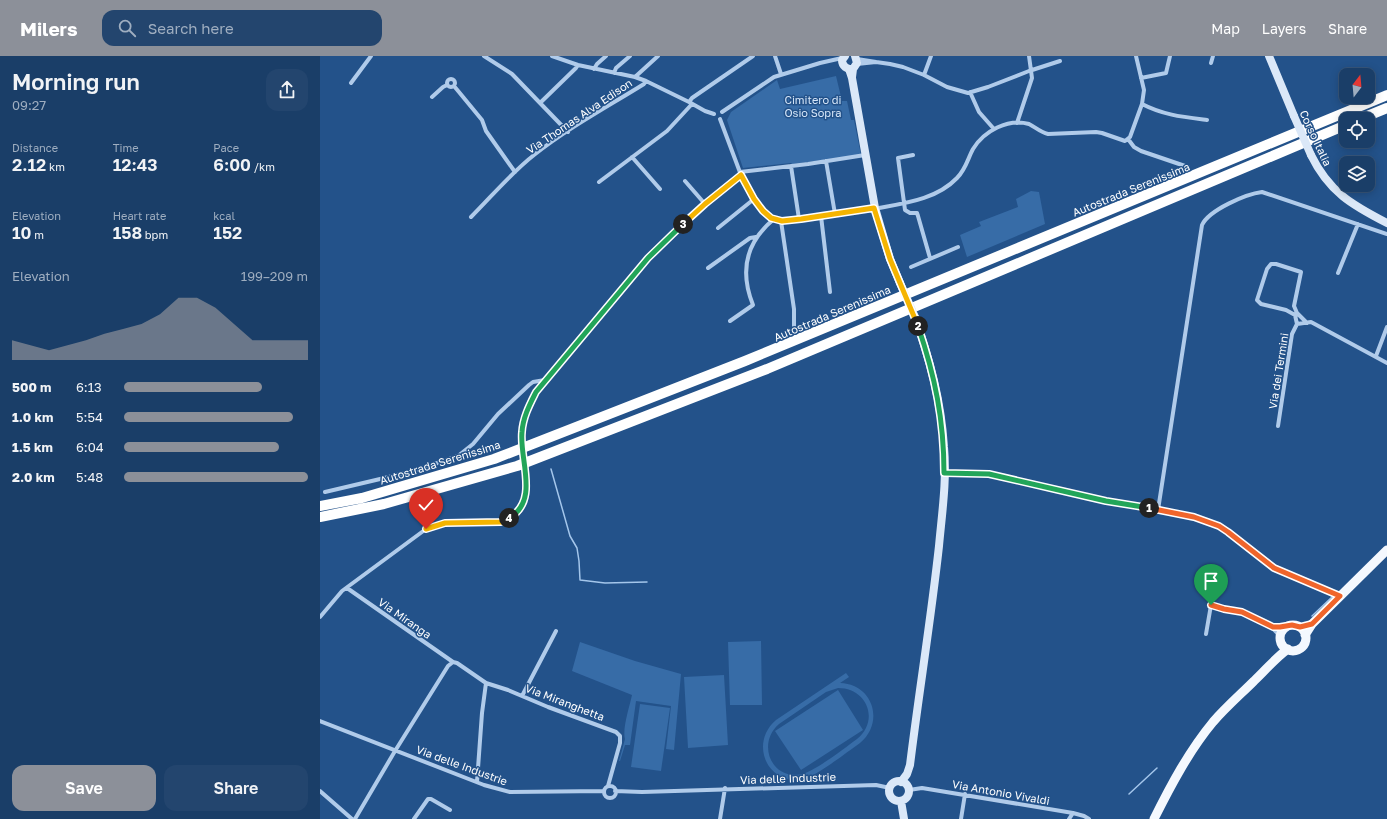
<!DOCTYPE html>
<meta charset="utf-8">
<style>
body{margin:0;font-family:"Golos Text",sans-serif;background:#23456e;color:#f1f3f6;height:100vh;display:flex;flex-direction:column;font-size:15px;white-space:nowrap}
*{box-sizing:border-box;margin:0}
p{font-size:13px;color:#9faec0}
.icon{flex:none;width:22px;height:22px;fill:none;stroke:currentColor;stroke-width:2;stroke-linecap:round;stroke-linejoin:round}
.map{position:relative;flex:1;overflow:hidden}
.drawer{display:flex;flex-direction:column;background:#1a3e68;width:320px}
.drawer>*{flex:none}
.needle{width:26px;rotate:16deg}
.fabs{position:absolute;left:1019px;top:12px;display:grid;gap:8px}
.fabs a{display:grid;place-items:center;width:36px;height:36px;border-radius:8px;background:#1a3e68;box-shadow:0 2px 10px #0003,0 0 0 1px #38577c;font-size:20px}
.pin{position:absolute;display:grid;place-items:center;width:34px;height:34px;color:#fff;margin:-41px -17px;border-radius:50% 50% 50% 0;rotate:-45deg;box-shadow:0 0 4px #0007}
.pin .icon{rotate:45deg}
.km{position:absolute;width:20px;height:20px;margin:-10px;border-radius:50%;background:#222;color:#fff;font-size:11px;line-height:20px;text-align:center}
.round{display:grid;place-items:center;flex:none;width:42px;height:42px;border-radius:12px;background:#23456e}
.headline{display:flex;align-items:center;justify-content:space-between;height:68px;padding:0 12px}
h1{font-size:22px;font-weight:600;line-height:30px}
.stats{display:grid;grid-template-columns:repeat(3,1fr);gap:6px;height:68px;padding:4px 12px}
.stats div{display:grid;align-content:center}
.stats b{font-size:17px;font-weight:600}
.stats small{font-size:11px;font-weight:400}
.stats p{font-size:11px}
.chart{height:112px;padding:8px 12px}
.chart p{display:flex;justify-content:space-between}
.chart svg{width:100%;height:72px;margin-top:4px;fill:#8c9099;opacity:.7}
.button{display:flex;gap:8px;margin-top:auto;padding:8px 12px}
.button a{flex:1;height:46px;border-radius:12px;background:#8c9099;color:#fff;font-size:16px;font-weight:600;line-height:46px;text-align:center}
.button a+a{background:#23456e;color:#f1f3f6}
ul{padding:0 12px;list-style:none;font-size:13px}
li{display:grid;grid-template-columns:64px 48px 1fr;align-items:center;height:30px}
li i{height:10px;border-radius:5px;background:#8c9099}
header{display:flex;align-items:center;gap:24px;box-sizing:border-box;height:56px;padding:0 20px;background:#8c9099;color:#fff}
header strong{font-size:19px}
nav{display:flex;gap:22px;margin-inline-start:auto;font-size:14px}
.search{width:280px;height:36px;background:#23456e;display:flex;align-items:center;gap:10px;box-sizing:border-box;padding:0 14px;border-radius:12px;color:#9faec0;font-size:15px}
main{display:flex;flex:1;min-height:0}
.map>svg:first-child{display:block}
</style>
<header>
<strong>Milers</strong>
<div class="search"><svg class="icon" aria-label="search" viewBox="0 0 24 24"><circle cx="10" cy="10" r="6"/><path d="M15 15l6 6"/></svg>Search here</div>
<nav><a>Map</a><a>Layers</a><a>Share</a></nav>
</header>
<main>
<section class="drawer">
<div class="headline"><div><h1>Morning run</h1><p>09:27</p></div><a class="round"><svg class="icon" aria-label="share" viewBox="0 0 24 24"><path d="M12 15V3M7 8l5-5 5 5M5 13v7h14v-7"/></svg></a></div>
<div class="stats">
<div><p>Distance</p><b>2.12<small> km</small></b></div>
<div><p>Time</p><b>12:43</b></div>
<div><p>Pace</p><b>6:00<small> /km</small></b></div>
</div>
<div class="stats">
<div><p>Elevation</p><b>10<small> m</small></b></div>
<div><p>Heart rate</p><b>158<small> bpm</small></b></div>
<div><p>kcal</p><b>152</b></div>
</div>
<div class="chart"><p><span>Elevation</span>199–209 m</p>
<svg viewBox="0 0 160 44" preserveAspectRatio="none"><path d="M0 44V32L10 35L20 38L30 35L40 32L50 28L60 25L70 22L80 16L90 6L100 6L110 12L120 22L130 32L140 32L150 32L160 32V44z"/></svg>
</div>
<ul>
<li><b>500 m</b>6:13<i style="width:75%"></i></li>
<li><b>1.0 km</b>5:54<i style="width:92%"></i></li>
<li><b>1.5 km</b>6:04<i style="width:84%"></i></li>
<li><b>2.0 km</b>5:48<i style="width:100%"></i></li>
</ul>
<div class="button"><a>Save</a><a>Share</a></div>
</section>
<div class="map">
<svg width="1067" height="763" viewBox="0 0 1067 763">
<rect width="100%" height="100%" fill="#23528a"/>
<path fill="#376ca7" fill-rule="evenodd" d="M516 20 522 45H527L531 64H534L541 99 472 108 471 107 423 112 407 64 411 56 457 24 460 33Z
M711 135 719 136 725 168 647 201 640 179 661 170 659 166 698 151 696 143Z
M441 585 442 649H410L408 586Z
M260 586 315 605 361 618 354 694 346 693 351 650 316 645 310 689H305L300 705H299L305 683C302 673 310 649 312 639L252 615Z
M526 617 529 621 520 627C553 628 565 666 540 687 527 696 497 720 483 723 447 730 429 687 456 664ZM518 632C547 632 560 664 537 683 525 692 495 715 482 718 452 725 436 688 459 668L506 636Z
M404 619 408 689 368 692 364 621Z
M518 634 543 674 481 714 455 675Z
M320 648 350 652 341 715 311 711Z"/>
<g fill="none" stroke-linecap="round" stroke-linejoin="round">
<path stroke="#a4c6eb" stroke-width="1.5" d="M231 413 250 480 257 492 259 505 260 524 285 527 327 526
M992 560 1012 541
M809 738 837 712"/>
<path stroke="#b0cbea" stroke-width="4" d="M164 0 192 18 248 76
M232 0 258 9 315 21 326 25 369 46 385 55 394 58
M455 0 461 18
M816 0 824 34 822 48C843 59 863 61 887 64
M537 3 556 6 537 8
M556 6 570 8 583 11 604 19 627 31 648 37 668 31 709 15 740 5
M891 7 893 0
M274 13 277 8 286 0
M294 17 296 12 310 0
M604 19 611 0
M315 21 338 0
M821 22 846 17 850 0
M127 27a4 4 0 1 1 8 0a4 4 0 1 1-8 0Z
M31 27 51 0
M134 30 162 64 166 75 195 116
M650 36 659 56 674 73
M112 41 123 31 127 29
M369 46 372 42 433 0
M220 47 256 12 258 9
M402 56 454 21 500 7 522 2
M400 63 421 119 434 143 443 155 451 162 461 165 481 163 555 152H559C586 147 617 143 637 122 646 113 648 102 653 93 664 75 688 62 709 68 715 71 720 76 728 78L776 76 782 77 805 85 810 81 822 48
M697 67 712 22 709 0
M808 83 814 91 821 95 868 111
M593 99 578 102 585 154 590 157H597L598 160 610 202
M312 101 340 133
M506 105 515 158
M471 110 479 163
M420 116 488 108 545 99
M365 125 385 148
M279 126 347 75 372 48
M501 160 510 236
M151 161C172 140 191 117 214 99 248 72 287 51 324 28L326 25
M461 165 474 253V271
M398 172 434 143
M591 211 638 191
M388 212 430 182 436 181
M1018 217 1038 168
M410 265 433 249C419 214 426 186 454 163
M977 268 975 259 966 254 941 248 937 244 947 213 951 208H956L981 216 974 250 977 257 987 267
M1056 300 1067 271
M958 370 972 278 977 268 991 266 1067 307
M202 382C200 359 215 337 229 319L328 202 385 148 421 119
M625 417 669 418 786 445 830 452 874 461 888 465 908 476 954 512 1020 540
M5 436 94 415 138 400 153 388 178 358 209 329 213 326 225 324
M838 454 882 169C889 154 926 138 942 136L1067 178
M27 532 133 606
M0 561 22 535 106 473 125 467 181 466 194 460 199 453 206 436 205 417
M953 571 972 569
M886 578 891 549C902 552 913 553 923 556 936 561 955 570 961 583
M202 640 236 575
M0 665 164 729 190 736 284 735
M157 726 162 657 166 627
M284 736a6 6 0 1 1 12 0a6 6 0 1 1-12 0Z
M589 734 602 732 753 757 764 760 769 763
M0 735 32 763
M295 735 322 736 556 729 570 732
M35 763 75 695 128 610 133 606 137 607 166 627 188 634 228 651 296 676 300 680V687L288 730
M94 763 108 743H111L130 754
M400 763 405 732
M641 763 645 738
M749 763 753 757"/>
<path stroke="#dbe8f8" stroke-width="8" d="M525 0 522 4C522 10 527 14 533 13
M949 0 974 60
M529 13 532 22 555 152 570 203 580 227
M532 21 533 13 537 7 535 0
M991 99C1009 136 1032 149 1067 167
M569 735a10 10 0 1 1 20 0a10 10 0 1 1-20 0Z
M581 726 587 718 590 709C599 636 611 563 619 490 622 457 627 424 624 391 621 344 610 305 595 261
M581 745 584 763"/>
<path stroke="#f4f8fe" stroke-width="9" d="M960 582a13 13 0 1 1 26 0a13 13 0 1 1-26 0Z
M985 579 992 568 1067 494
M834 763C851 729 869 695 893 666 906 651 921 638 934 625 946 614 955 602 968 593"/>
<path stroke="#fff" stroke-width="10" d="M1040 63 1067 52
M0 450 42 442 174 403 425 305 1067 39
M0 461 64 448 197 410 447 313 1026 69"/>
<path stroke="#b0cbea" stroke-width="4" d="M202 382 205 417"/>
<path stroke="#dbe8f8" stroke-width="8" d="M974 60 991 99
M580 227 595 261"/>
</g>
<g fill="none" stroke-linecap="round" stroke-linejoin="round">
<g stroke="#fff" stroke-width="8">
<path id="split-1" d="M829 452 874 461 899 470 908 476 954 512 1020 540 992 568 980 571 972 569 960 571H953L922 556 904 553 891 549"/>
</g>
<g stroke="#fff" stroke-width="8">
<path id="split-2" d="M598 270C615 320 624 364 624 417L669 418 786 445 829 452"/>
</g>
<g stroke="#fff" stroke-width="8">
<path id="split-3" d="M363 168 385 148 421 119 434 143 443 155 451 162 462 165 481 163 554 152 570 203 598 270"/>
</g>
<g stroke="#fff" stroke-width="8">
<path id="split-4" d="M189 462C220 445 199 403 202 376 203 361 210 348 216 336L328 202 363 168"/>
</g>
<g stroke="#fff" stroke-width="8">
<path id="split-5" d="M106 473 125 467 181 466 189 462"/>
</g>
<use href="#split-1" stroke="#f0652b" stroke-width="5"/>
<use href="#split-2" stroke="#22a559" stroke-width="5"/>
<use href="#split-3" stroke="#f5b400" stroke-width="5"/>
<use href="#split-4" stroke="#22a559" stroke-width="5"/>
<use href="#split-5" stroke="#f5b400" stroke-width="5"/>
</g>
<g text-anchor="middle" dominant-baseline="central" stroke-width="3" stroke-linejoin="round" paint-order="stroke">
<g font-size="11" fill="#d4e5f8" stroke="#23528a">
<text x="493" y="43">Cimitero di<tspan x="493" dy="13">Osio Sopra</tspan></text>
</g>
<g font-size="11" fill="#fff" stroke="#23528a">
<text transform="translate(259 60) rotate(-34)">Via Thomas Alva Edison</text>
<text transform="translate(996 82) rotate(65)">Corso Italia</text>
<text transform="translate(811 133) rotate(-22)">Autostrada Serenissima</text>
<text transform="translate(512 257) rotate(-23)">Autostrada Serenissima</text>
<text transform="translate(958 315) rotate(-81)">Via dei Termini</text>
<text transform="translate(120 406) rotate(-17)">Autostrada Serenissima</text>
<text transform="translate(85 562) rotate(35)">Via Miranga</text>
<text transform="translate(245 646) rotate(21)">Via Miranghetta</text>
<text transform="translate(142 709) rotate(20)">Via delle Industrie</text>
<text transform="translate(468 722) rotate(-2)">Via delle Industrie</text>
<text transform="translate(681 736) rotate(10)">Via Antonio Vivaldi</text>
</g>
</g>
</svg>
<div class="fabs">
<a><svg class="needle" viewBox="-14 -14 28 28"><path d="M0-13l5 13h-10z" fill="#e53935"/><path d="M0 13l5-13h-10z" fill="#9faec0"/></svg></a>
<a><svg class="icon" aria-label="locate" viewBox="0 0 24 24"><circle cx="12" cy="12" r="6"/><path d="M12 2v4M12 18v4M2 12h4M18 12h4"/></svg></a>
<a><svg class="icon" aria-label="layers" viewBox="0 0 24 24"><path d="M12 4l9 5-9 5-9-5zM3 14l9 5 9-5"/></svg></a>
</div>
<div class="pin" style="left:891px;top:549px;background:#1e9e55"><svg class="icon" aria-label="arrive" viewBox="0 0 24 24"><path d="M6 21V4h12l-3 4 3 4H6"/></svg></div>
<div class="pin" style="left:106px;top:473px;background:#d93025"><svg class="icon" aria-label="check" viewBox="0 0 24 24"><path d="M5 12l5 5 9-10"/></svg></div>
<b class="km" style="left:829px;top:452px">1</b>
<b class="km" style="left:598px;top:270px">2</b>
<b class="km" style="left:363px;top:168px">3</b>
<b class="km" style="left:189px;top:462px">4</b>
</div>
</main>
